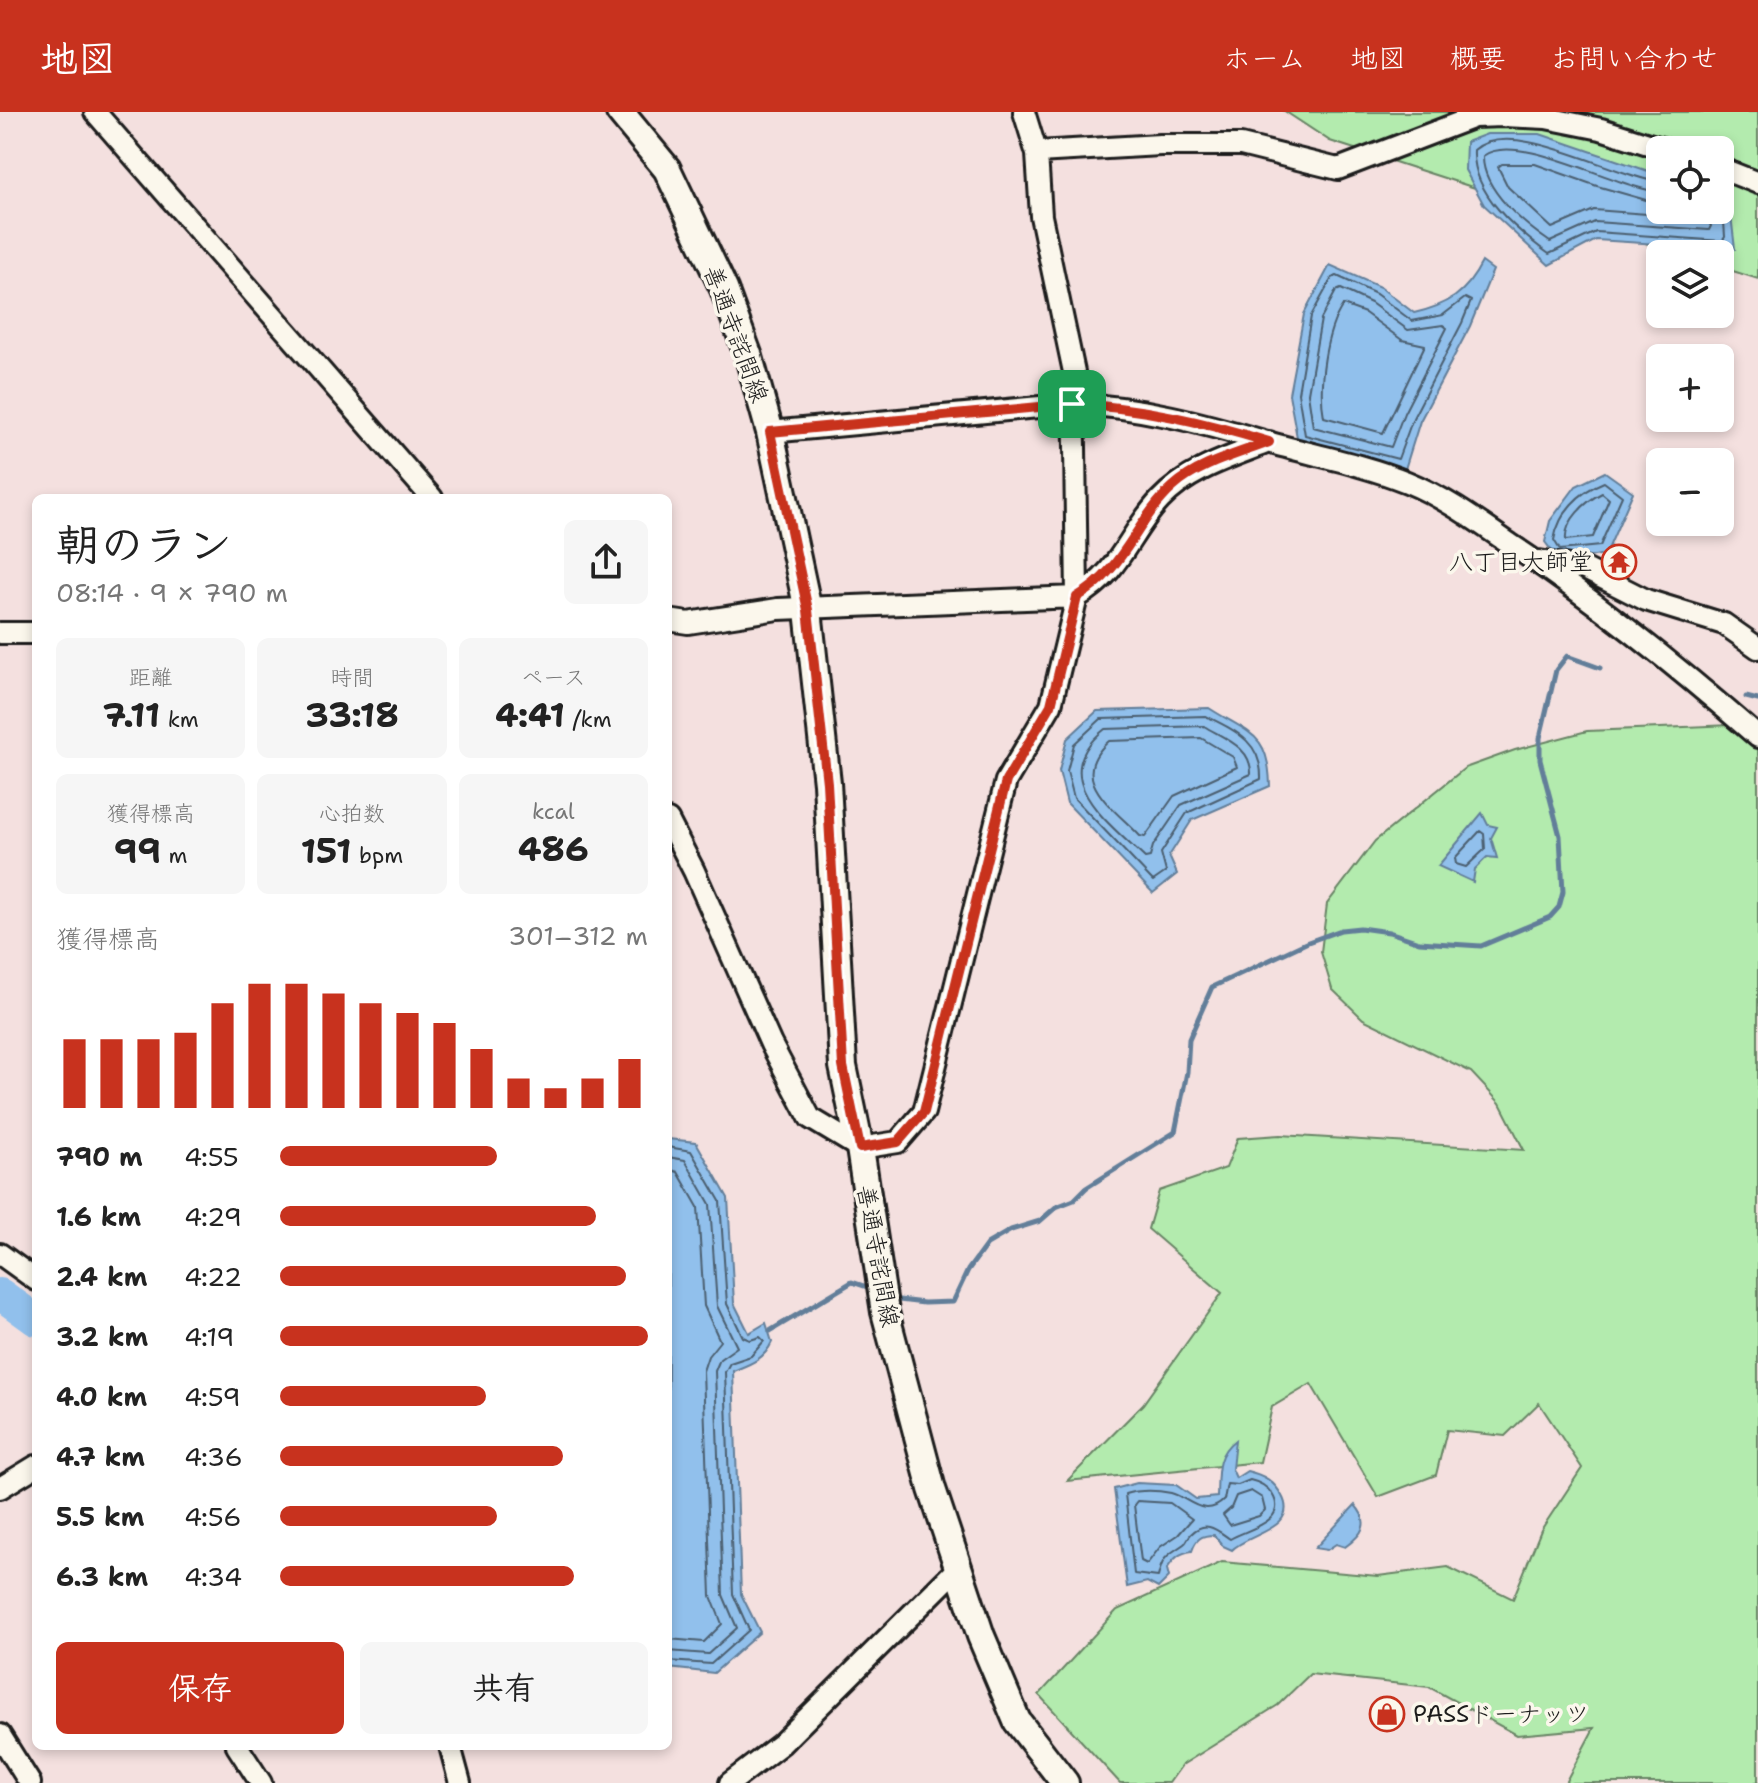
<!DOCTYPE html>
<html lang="ja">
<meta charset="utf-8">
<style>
body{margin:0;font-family:"Shantell Sans","Klee One",sans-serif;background:#f6f6f6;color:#222;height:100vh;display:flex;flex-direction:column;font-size:30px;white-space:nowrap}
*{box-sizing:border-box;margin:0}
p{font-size:26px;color:#767676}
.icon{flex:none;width:44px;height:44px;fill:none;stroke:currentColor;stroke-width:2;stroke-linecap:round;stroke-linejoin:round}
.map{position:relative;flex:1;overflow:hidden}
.side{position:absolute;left:32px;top:382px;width:640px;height:1256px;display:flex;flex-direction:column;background:#fff;border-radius:12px;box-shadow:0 4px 12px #0003}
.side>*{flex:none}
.fabs{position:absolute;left:1646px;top:24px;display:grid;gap:16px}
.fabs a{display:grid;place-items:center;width:88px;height:88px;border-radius:12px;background:#fff;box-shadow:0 4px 12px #0003;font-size:40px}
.pin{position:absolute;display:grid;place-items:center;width:68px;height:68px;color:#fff;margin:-34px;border-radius:16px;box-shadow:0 4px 12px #0006}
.round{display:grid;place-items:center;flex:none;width:84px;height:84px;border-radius:12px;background:#f6f6f6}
.head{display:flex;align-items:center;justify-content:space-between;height:136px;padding:0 24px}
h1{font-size:44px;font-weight:700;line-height:60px}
.metrics{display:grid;grid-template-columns:repeat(3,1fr);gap:12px;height:136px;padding:8px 24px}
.metrics div{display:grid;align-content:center;border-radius:12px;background:#f6f6f6;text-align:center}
.metrics b{font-size:34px;font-weight:700}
.metrics small{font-size:22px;font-weight:400}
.metrics p{font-size:22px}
.chart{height:224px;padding:16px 24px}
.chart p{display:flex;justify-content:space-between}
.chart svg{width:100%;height:144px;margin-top:8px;stroke:#c8321e;stroke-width:6}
.cta{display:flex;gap:16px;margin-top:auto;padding:16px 24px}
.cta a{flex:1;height:92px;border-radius:12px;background:#c8321e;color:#fff;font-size:32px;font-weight:700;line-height:92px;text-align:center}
.cta a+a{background:#f6f6f6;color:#222}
ul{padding:0 24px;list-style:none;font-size:26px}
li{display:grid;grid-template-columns:128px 96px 1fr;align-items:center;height:60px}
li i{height:20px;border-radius:10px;background:#c8321e}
header{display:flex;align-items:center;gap:48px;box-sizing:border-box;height:112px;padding:0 40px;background:#c8321e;color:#fff}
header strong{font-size:38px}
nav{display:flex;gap:44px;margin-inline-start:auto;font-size:28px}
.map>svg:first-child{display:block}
</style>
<header>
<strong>地図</strong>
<nav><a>ホーム</a><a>地図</a><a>概要</a><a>お問い合わせ</a></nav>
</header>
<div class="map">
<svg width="1758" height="1671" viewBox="0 0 1758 1671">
<rect width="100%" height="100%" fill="#f4e0df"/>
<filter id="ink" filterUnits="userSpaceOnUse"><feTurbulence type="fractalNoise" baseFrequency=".0125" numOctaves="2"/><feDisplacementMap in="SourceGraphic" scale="16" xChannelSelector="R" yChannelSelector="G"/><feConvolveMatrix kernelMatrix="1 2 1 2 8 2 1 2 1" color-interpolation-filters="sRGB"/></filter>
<g filter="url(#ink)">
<path fill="#b3ebae" stroke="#688465" stroke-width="2" fill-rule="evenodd" d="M1286 0H1758V167L1720 155V142H1679L1330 29ZM1660 38H1720V98H1660Z
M1733 613 1758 619V1671H1565L1594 1616 1517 1623 1429 1575 1310 1562 1278 1593 1182 1653 1169 1671H1120L1039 1583 1117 1498 1222 1450 1378 1464 1448 1455 1513 1487 1541 1418 1582 1356 1539 1291 1505 1324 1447 1318 1436 1363 1378 1385 1311 1272 1272 1295 1260 1350 1067 1369 1143 1292 1222 1181 1148 1117 1159 1079 1226 1056 1238 1026 1280 1023 1524 1038 1500 991 1471 960 1363 907 1332 877 1321 840 1327 792 1375 729 1465 656 1515 638 1587 619Z"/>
<path fill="#91c0ec" stroke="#627e99" stroke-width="2" d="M1487 22H1540L1660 63V98L1720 97 1731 103 1735 137 1596 128 1549 153 1484 93 1465 58 1466 30Z
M1482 150 1493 158 1470 214 1420 309 1405 357 1298 331 1289 282 1304 202 1330 153 1380 175 1414 201C1448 193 1466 182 1482 150Z
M1605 360 1633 380 1606 442C1578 446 1562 456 1545 430L1550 409 1576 374Z
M1209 596C1249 622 1269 620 1270 674L1192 708 1169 744 1177 762 1153 781 1067 691 1059 659 1067 627 1097 599Z
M1482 701 1488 713 1497 715 1491 726 1497 746 1487 745 1475 757 1473 770 1438 754Z
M668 1027 696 1030 728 1086 734 1191 749 1221 766 1211 772 1230C764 1248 750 1252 733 1259L741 1482 760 1520 714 1561 668 1556Z
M1235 1328 1232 1357 1236 1366 1247 1359C1264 1363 1274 1369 1282 1384 1300 1417 1246 1422 1232 1438L1223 1434 1214 1423C1201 1423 1196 1427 1192 1439 1179 1441 1174 1446 1167 1457L1169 1465 1158 1476 1147 1470 1127 1475 1114 1377 1137 1371 1176 1373 1196 1387 1217 1385C1218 1362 1215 1343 1235 1328Z
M1355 1393C1371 1411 1363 1422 1345 1435L1336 1432 1327 1438 1315 1436Z"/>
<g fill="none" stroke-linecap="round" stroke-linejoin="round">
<path stroke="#4b5e6f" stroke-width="2" d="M1660 70C1615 65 1512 4 1474 38 1472 82 1516 118 1549 142L1596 120 1722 129 1725 125 1724 109 1712 98
M1660 80C1619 77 1517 18 1483 44 1482 78 1525 113 1550 130L1595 110 1709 118 1711 114 1702 98
M1660 92 1597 74 1535 52H1502L1498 55 1508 75 1552 116 1594 98 1687 105 1690 98
M1337 164 1376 182 1412 209 1443 203 1465 186 1471 189 1462 211 1413 306 1398 347 1305 323 1298 281 1311 204 1332 166Z
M1341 177 1371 191 1408 218 1443 213 1447 216 1404 301 1391 335 1313 315 1308 281 1321 207 1336 179Z
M1343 193 1365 201 1402 228 1425 233 1383 321 1324 305C1318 275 1325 219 1343 193Z
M1604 370 1622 384 1600 434 1560 438 1554 428C1559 400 1579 380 1604 370Z
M1602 381 1609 387 1593 425 1566 428C1564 409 1586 389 1602 381Z
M1206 604C1236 619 1262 630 1261 667L1187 701 1161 741 1166 760 1153 769 1074 686 1067 659 1074 632 1101 607Z
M1204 614C1223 626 1252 635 1251 662L1181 693 1153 734 1150 745 1145 746C1107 709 1044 665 1105 617Z
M1201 626 1233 645 1237 655 1174 684 1145 725 1140 724C1112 694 1066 667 1109 629Z
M1480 719 1484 722 1485 737 1466 755 1456 752 1455 746Z
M668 1035 691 1039 720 1089 727 1192 743 1225 750 1228 760 1225 764 1229 751 1244 730 1251 725 1260 733 1482 749 1518 711 1552 668 1549
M668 1045 685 1048 710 1092 717 1194 737 1235 720 1247 715 1259 723 1483 737 1516 708 1542 668 1539
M668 1057 678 1060 698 1095 704 1194 720 1229 708 1244 703 1259 711 1484 722 1512 704 1530 668 1527
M1250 1368C1259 1370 1267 1374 1272 1382 1290 1410 1246 1417 1230 1427 1217 1418 1206 1407 1191 1422 1188 1425 1187 1430 1184 1432 1167 1444 1163 1443 1158 1465L1134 1462 1125 1382C1139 1378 1156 1378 1171 1381 1188 1385 1204 1408 1224 1388L1227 1372 1238 1373Z
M1251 1379 1262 1386 1265 1398 1259 1404 1230 1413 1223 1403 1231 1396 1236 1384Z
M1137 1389 1170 1391 1192 1407 1178 1423 1160 1435 1147 1452 1141 1449 1134 1393Z"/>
<path stroke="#627e99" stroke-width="5" d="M1746 585 1758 588
M899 1188 924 1191 953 1190 968 1158 987 1132 1011 1118 1040 1109 1056 1095 1074 1088 1086 1076 1175 1020 1187 960 1189 927 1212 875 1308 830 1341 818 1360 816 1389 820 1419 830 1481 834 1550 805 1559 795 1563 780 1560 724 1540 648V626L1556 558 1567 544 1600 556
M770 1219 852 1170 867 1175"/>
<path stroke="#91c0ec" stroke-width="32" d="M0 1182 36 1208"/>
<g stroke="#1c1c1c" stroke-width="26">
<path id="minor" d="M95 0 432 386
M1037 40 1160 33H1241L1338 57 1474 5 1503 4 1546 6 1601 17 1667 38
M1720 56 1758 71
M770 320 1072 292C1140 294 1202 311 1267 330 1313 343 1362 352 1407 370 1444 385 1477 409 1510 432 1598 490 1679 556 1758 625
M1539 449 1583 456 1646 488 1724 512 1758 536
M668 508 688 511 778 497 1077 485C1121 460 1128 422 1160 388 1189 357 1231 345 1269 330
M0 521H36
M668 708 694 759 771 932 810 1006 860 1036 898 1030 924 1000 1006 669 1051 593 1077 485 1074 260 1041 104 1037 42 1024 0
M0 1142 36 1168
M0 1376 36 1354
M0 1623 30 1671
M237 1634 261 1671
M450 1634 460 1671
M730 1671 781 1632 958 1456"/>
</g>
<g stroke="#1c1c1c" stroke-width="32">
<path id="major" d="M620 0 667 57 724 177 749 245 770 320 808 498 827 671 843 954 860 1036 885 1200 932 1377 981 1524 1017 1609 1065 1671"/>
</g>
<use href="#minor" stroke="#fbf7ec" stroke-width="20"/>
<use href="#major" stroke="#fbf7ec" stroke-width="26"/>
</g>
</g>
<g fill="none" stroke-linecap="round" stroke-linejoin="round" filter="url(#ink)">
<g stroke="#fff" stroke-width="16">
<path id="route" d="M1072 292C1140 295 1204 310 1269 330 1238 342 1198 352 1173 375 1135 409 1125 458 1077 485L1051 593 1006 669 924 1000 898 1030 860 1036 843 954 827 671 808 498 770 320Z"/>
</g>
<use href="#route" stroke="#c8321e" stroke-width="10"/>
</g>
<defs>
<g id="temple-ring" transform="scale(1.8)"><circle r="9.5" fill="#fbf7ec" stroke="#c8321e" stroke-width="1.5"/><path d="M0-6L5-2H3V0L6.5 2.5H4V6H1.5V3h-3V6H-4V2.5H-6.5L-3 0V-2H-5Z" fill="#c8321e"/></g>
<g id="shop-ring" transform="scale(1.8)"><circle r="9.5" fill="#fbf7ec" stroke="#c8321e" stroke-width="1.5"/><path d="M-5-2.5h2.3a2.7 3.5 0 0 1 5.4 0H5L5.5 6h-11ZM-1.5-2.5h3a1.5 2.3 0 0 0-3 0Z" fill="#c8321e"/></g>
</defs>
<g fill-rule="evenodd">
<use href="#temple-ring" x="1619" y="450"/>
<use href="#shop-ring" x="1387" y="1602"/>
</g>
<g text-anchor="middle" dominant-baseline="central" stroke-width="7" stroke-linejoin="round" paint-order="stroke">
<g font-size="24" fill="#1c1c1c" stroke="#fbf7ec">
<text transform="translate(736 222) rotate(70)">善通寺詫間線</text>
<text transform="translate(878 1144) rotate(80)">善通寺詫間線</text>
</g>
<g font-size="24" fill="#1c1c1c" stroke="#fbf7ec" text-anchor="end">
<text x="1593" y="450">八丁目大師堂</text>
<text x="1413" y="1602" text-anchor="start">PASSドーナッツ</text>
</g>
</g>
</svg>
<div class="fabs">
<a><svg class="icon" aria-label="locate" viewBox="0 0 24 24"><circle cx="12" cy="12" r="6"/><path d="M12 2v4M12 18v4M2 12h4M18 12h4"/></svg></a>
<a><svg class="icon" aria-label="layers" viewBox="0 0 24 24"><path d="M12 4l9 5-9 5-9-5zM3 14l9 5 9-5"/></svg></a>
<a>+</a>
<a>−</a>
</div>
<div class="pin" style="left:1072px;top:292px;background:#1e9e55"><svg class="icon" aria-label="arrive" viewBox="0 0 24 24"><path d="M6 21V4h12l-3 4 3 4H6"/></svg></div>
<section class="side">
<div class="head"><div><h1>朝のラン</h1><p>08:14 · 9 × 790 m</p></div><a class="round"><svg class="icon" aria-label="share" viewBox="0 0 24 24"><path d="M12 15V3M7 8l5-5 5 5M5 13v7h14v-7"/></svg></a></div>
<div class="metrics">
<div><p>距離</p><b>7.11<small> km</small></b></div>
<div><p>時間</p><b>33:18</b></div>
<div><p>ペース</p><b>4:41<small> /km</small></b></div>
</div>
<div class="metrics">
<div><p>獲得標高</p><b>99<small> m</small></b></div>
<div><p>心拍数</p><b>151<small> bpm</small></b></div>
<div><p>kcal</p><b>486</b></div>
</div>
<div class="chart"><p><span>獲得標高</span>301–312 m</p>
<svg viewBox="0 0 160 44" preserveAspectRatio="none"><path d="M5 44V23M15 44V23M25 44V23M35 44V21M45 44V12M55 44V6M65 44V6M75 44V9M85 44V12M95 44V15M105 44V18M115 44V26M125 44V35M135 44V38M145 44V35M155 44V29"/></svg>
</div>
<ul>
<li><b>790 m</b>4:55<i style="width:59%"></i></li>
<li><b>1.6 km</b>4:29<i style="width:86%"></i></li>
<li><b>2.4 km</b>4:22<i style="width:94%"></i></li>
<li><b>3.2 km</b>4:19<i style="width:100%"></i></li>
<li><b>4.0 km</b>4:59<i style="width:56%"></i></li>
<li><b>4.7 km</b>4:36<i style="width:77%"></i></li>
<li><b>5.5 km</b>4:56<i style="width:59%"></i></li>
<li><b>6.3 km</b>4:34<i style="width:80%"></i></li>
</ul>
<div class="cta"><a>保存</a><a>共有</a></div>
</section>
</div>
